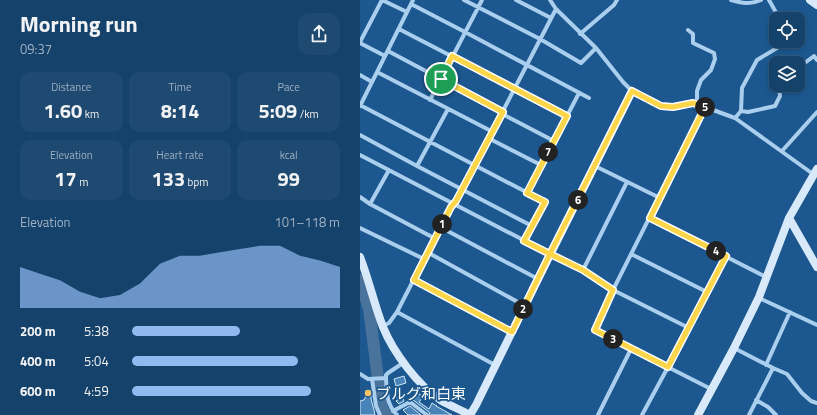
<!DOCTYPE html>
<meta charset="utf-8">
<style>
body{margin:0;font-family:"Titillium Web","Noto Sans JP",sans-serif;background:#1e4971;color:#f1f3f6;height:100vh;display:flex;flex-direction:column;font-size:15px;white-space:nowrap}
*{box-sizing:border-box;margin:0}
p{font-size:13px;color:#9db0c1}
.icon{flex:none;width:22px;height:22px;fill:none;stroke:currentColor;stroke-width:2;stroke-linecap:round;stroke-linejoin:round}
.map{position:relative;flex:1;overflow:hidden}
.side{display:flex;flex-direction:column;background:#15426b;width:360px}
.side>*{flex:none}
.fabs{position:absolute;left:409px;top:12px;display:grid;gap:8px}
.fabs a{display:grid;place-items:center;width:36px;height:36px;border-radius:8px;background:#15426b;box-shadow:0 2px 6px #0003,0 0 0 1px #345b7e;font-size:20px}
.pin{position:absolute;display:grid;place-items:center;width:34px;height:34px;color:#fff;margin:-17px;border:2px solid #fff;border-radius:50%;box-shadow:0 1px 4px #0007}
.km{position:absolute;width:20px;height:20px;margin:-10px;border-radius:50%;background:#222;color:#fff;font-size:11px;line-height:20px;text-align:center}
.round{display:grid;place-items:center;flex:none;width:42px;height:42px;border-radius:12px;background:#1e4971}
.head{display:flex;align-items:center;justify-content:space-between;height:68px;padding:0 20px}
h1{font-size:22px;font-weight:700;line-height:30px}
.metrics{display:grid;grid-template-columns:repeat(3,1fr);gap:6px;height:68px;padding:4px 20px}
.metrics div{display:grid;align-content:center;border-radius:10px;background:#1e4971;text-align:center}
.metrics b{font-size:20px;font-weight:700}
.metrics small{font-size:11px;font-weight:400}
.metrics p{font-size:11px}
.chart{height:112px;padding:8px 20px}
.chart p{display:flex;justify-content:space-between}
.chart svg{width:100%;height:72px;margin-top:4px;fill:#90b9f0;opacity:.7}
ul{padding:0 20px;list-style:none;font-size:13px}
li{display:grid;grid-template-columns:64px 48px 1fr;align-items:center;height:30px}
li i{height:10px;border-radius:5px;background:#90b9f0}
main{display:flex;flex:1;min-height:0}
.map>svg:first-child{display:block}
</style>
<main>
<section class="side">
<div class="head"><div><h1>Morning run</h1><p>09:37</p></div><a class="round"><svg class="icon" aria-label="share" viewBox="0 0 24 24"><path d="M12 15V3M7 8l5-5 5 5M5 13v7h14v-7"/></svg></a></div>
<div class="metrics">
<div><p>Distance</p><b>1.60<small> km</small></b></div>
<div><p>Time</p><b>8:14</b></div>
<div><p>Pace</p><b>5:09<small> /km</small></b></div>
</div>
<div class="metrics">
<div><p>Elevation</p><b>17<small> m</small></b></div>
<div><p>Heart rate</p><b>133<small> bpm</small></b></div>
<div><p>kcal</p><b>99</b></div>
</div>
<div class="chart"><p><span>Elevation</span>101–118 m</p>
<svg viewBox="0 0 160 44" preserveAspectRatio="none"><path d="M0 44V19L10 23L20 27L30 34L40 38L50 36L60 29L70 17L80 12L90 12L100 10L110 8L120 6L130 6L140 12L150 15L160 19V44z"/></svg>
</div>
<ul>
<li><b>200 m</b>5:38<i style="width:52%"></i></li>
<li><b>400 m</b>5:04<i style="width:80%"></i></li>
<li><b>600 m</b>4:59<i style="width:86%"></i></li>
</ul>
</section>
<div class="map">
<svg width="457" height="415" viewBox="0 0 457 415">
<rect width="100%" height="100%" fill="#1c588f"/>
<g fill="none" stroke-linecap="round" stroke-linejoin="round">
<path stroke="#49739b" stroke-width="12" d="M0 280 9 309 22 409 27 415"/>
</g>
<path fill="#4984b8" stroke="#d0e7fa" d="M44 376 46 383 36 386 34 379Z
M39 388 44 401 39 404 36 401 38 400 34 390Z
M58 393 63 397 59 402 69 409 72 403 77 406H76L92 415H70L69 412 53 400Z
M7 394 11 396V399L14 410 15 415H0V401L4 400Z
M50 406 61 415H48L43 410Z"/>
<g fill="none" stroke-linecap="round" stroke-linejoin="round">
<path stroke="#aaceee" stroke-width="4" d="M22 0 47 12
M104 0 180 39 221 63 236 48
M156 0 191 18
M190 0 196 9 236 48 263 82 272 91 301 106 313 107 333 103 345 107 375 118 453 174
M371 0C382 3 390 5 401 0
M409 0 418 16 419 19
M51 4 105 32 229 98
M39 29 207 116
M328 30 333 34V43L354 53 355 59 351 70 341 80 337 91V104
M220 34 254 5 257 0
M0 42 22 0
M0 43 25 56
M28 51 143 112 146 116 194 141
M438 68 454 56 457 60
M17 72 133 132
M0 75 12 82
M70 100 122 0
M0 105 185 202 165 241
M0 106 53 0
M345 107 253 290 235 330 351 389
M381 111 388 112 415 106 420 96 419 85
M375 118 381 111 382 88 397 60 417 48 420 41
M0 135 57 166 172 226
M130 139 181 165
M422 151 457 112
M0 155 190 254 223 270 253 290 329 328
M57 166 88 109
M235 166 300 198
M167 193 219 93
M0 197 10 204 74 238
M10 204 29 170
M290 218 406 277
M80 227 178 279
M0 228 64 259
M67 252 165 306
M271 254 347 292
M223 270 267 182
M54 280 152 332
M399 298 457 325
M37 312 135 365
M23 326 29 323 37 312 91 207 96 201 196 9
M374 348 413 368 427 374 442 393 451 401 457 403
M406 365 430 312
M0 374 8 379 26 378
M12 379 16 406 20 415
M396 400 408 407 416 415
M33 411 50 402 67 415
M37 415C26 404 27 392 26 378V375L28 373 43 363
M238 415 271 349
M282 415 308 367 366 256
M389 415 413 368"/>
<path stroke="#d7e9fa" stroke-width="8" d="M450 0 457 5
M429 218 457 267
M0 257C9 280 14 304 23 327 33 352 59 387 82 401 91 406 101 410 110 415L116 405 178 279 272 91
M338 415 374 348 399 297 429 218 457 169"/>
</g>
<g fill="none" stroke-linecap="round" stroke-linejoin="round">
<g stroke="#fff" stroke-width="8">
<path id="route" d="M81 79 143 112 96 201 91 207 54 280 152 332 190 254 223 270 253 290 235 330 308 367 366 256 290 218 345 107 333 103 313 107 301 106 272 91 190 254 164 241 185 202 167 193 207 116 92 56 81 79"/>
</g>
<use href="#route" stroke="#ffd54a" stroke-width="5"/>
</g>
<circle fill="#fec668" stroke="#1c588f" stroke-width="1.5" cx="8" cy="393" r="4"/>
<g text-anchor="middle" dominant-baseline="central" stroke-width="3.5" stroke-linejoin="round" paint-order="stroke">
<g font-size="15" fill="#fff" stroke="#1c588f" text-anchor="start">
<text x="16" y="393">ブルグ和白東</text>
</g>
</g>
</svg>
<div class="fabs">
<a><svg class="icon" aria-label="locate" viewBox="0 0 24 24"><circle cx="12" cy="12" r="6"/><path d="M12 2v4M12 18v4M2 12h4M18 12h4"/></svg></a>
<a><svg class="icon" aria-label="layers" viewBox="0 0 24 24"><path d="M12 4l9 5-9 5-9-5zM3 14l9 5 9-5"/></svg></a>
</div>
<div class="pin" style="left:81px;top:79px;background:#1e9e55"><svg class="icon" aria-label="arrive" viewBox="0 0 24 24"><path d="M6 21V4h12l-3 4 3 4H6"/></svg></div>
<b class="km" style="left:82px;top:224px">1</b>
<b class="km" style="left:163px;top:309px">2</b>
<b class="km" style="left:253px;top:339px">3</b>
<b class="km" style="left:356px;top:251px">4</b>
<b class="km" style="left:345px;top:107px">5</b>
<b class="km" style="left:218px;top:200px">6</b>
<b class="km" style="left:188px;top:152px">7</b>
</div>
</main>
